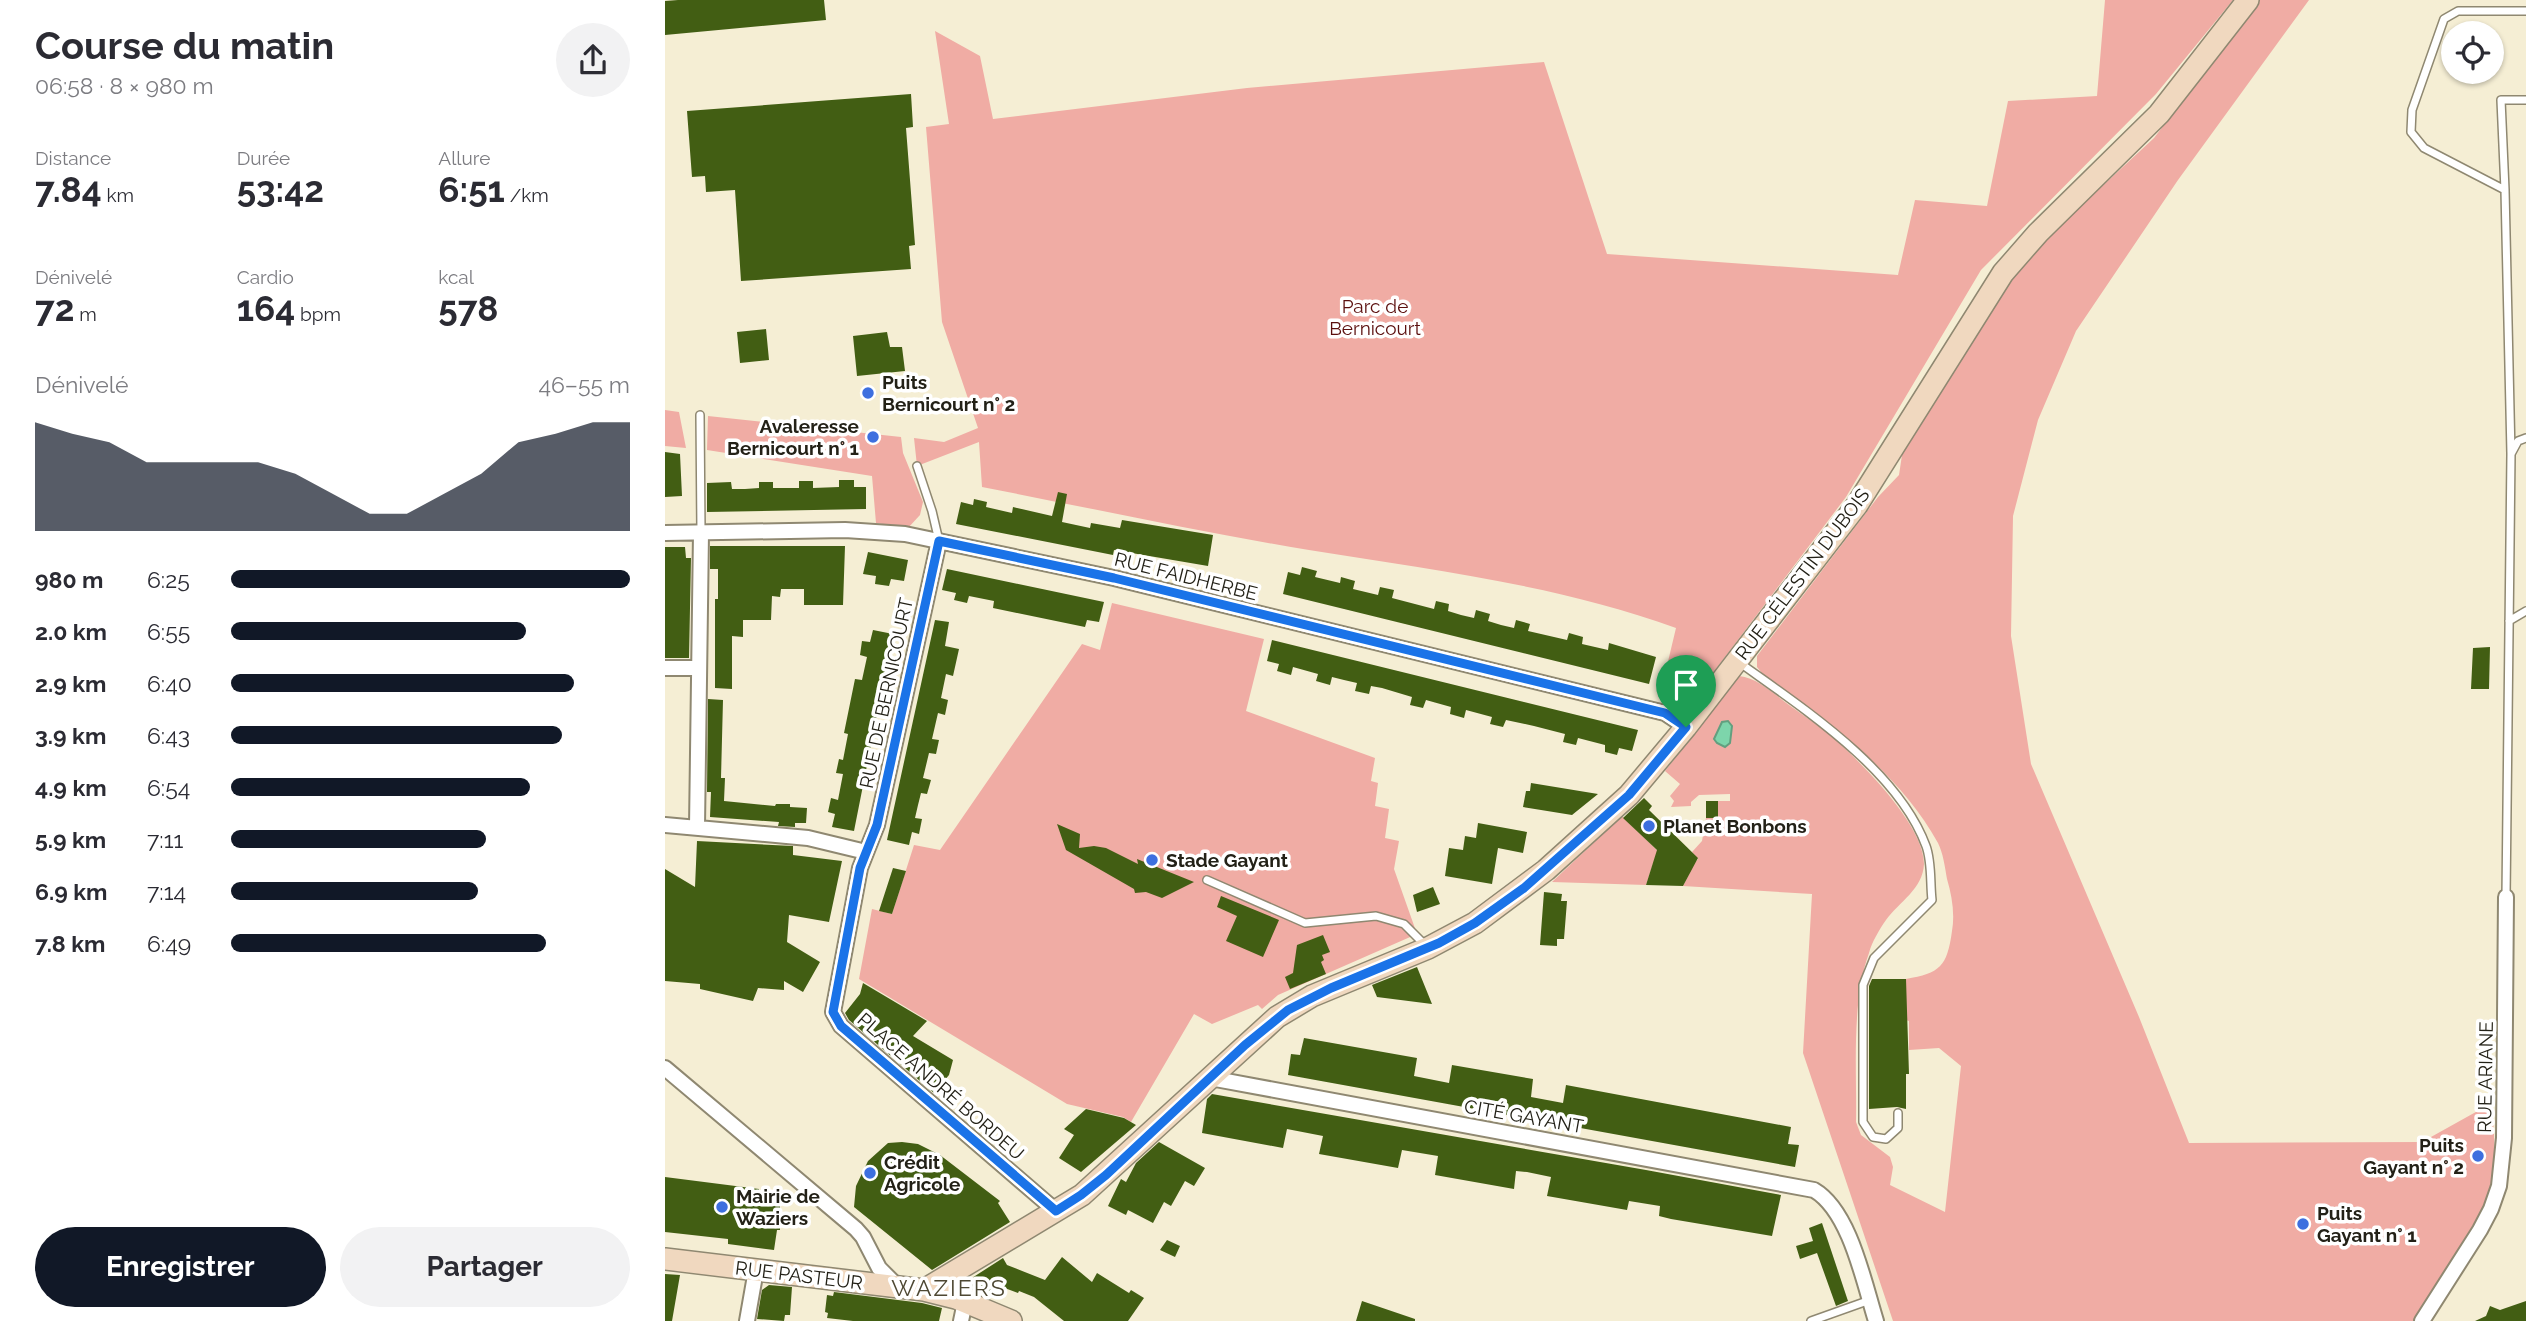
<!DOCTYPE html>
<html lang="fr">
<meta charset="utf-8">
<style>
body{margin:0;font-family:Raleway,sans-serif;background:#f2f2f3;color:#2b2b33;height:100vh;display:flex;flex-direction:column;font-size:26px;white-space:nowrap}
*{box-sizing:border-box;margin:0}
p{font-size:23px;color:#7c7c81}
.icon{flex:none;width:38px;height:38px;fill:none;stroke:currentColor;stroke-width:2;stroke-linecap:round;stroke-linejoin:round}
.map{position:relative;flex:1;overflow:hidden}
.side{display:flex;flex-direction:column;background:#fff;width:665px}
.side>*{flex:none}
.buttons{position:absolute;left:1776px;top:21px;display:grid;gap:14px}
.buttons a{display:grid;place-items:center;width:63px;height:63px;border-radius:50%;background:#fff;box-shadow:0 2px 5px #0004;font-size:35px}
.pin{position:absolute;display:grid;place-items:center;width:60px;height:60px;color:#fff;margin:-72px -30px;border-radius:50% 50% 50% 0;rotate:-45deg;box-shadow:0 0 7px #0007}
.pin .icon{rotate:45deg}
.round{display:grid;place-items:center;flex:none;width:74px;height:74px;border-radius:37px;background:#f2f2f3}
.summary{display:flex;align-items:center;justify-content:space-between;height:119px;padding:0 35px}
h1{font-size:38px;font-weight:700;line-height:52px}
.figures{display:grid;grid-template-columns:repeat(3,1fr);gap:10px;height:119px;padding:7px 35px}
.figures div{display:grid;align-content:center}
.figures b{font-size:35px;font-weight:700}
.figures small{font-size:19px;font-weight:400}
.figures p{font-size:19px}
.chart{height:196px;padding:14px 35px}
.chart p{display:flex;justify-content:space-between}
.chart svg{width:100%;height:126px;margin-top:7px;fill:#111827;opacity:.7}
.button{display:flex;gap:14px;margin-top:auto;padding:14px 35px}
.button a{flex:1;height:80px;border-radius:42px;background:#111827;color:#fff;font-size:28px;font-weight:700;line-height:80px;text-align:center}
.button a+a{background:#f2f2f3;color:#2b2b33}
ul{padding:0 35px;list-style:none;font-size:23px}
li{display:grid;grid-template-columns:112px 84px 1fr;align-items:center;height:52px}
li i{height:18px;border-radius:9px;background:#111827}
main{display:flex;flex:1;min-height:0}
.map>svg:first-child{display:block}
</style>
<main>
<section class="side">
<div class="summary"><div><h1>Course du matin</h1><p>06:58 · 8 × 980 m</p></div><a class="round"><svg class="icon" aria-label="share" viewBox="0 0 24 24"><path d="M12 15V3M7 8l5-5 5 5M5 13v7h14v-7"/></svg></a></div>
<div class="figures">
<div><p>Distance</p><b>7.84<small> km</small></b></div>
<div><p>Durée</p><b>53:42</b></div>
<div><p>Allure</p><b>6:51<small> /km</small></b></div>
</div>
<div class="figures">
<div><p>Dénivelé</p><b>72<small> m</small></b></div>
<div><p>Cardio</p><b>164<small> bpm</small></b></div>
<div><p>kcal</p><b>578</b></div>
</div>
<div class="chart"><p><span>Dénivelé</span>46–55 m</p>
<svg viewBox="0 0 160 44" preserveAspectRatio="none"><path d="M0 44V6L10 10L20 13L30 20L40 20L50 20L60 20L70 24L80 31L90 38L100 38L110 31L120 24L130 13L140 10L150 6L160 6V44z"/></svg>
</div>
<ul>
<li><b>980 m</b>6:25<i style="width:100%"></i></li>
<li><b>2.0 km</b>6:55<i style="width:74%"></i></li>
<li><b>2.9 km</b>6:40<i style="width:86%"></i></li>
<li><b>3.9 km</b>6:43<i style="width:83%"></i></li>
<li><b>4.9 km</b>6:54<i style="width:75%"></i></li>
<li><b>5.9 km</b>7:11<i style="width:64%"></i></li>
<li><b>6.9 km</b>7:14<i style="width:62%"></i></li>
<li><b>7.8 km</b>6:49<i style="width:79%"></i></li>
</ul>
<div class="button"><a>Enregistrer</a><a>Partager</a></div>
</section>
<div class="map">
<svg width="1861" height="1321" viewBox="0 0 1861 1321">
<rect width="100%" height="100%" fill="#f5eed4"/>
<path fill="#f0aca4" d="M1440 0H1568L1491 94 1316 270 1181 497 1026 702 995 695 1011 628C894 585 767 570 644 550 535 532 426 508 317 487L314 442 252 466 249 438 279 442 313 428 277 322 261 127 284 124 270 31 315 56 328 119 582 88 879 62 942 254 1233 275 1250 200 1322 206 1343 101 1432 96Z
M1594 0H1644L1513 180 1411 331 1373 420 1348 516 1346 636 1366 764 1474 1017 1524 1143 1757 1142 1827 1103C1828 1131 1834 1167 1824 1195 1807 1240 1773 1280 1749 1321H1228L1138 1053 1147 894 1018 886 1024 874 988 864 981 885 887 882 957 816 994 852 1027 866 1033 859 1027 852 1037 841 1041 818H1053V801H1065V794L1034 795 1026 802V806L1006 807 1009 801 1005 796 1015 784 1000 771 1074 676C1093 678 1109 694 1124 705 1139 716 1156 727 1171 740 1198 765 1259 825 1259 864 1258 889 1234 902 1221 920 1214 930 1207 942 1204 953 1186 1002 1192 1070 1191 1122L1196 1135 1225 1157 1228 1167 1225 1185 1280 1212 1296 1066 1274 1048 1244 1050V1021L1241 1020V979C1275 973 1282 967 1287 931 1290 914 1287 896 1282 879 1280 867 1278 853 1273 843 1234 772 1165 724 1101 678L1092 667V656L1213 497 1234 475 1237 455 1315 323 1345 279 1376 243 1489 138Z
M0 410 14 412 21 448 0 446Z
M43 416 236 437 238 453 258 502 255 515 243 528 211 523 207 476 42 450Z
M447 603 599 639 581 711 710 758 706 781 713 783 710 806 724 809 720 838 734 841 729 869 752 934 613 995 597 1009 593 1005 547 1024 529 1014 466 1122 458 1117 402 1104 194 979 207 909 227 914 249 845 275 850 417 644 435 650Z"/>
<path fill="#7dd5ab" stroke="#629f7f" stroke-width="2" d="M1063 721 1067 726 1065 743 1060 747 1052 743 1049 739 1057 722Z"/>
<path fill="#425e13" d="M13 0H159L161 20 0 35V1Z
M246 94 248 127 241 128 250 245 244 246 246 269 76 281 70 190 41 192 40 176 27 177 22 111Z
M101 329 104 360 75 363 72 332Z
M222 332 225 347H237L240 371 192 376 188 336Z
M0 452 15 454 17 496 0 497Z
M174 480H189V487H201V509L42 512V483L66 482 67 489H80L94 488V482H108V488H134V481H148V488L174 487Z
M393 492 402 494 397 522 425 528 426 523 455 528 457 520 548 535 543 566 449 550 448 555 291 524 296 502 308 505 309 499 322 502 321 507 347 513 348 507 387 516Z
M45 546H180L178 605H139V589H116L115 597 107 596 106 620H78V637L67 636V689L50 688V599H53V569H45Z
M0 547H20L21 558H26L24 658H0Z
M203 552 243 560 239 581 226 579 224 586 210 584 211 576 198 574Z
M637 567 652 571 650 577 675 583 676 577 690 581 688 589 713 595 715 587 729 590 727 598 769 609 771 601 784 604 783 611 796 615 809 618 811 610 825 614 823 621 836 625 849 628 851 620 865 624 863 631 902 640 904 633 918 637 917 644 943 650 944 643 991 657 984 684 618 594 623 572 635 575Z
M282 569 439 602 434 622 422 620 420 627 328 608 329 601 304 596 302 603 289 600 291 593 277 590Z
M270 620 284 622 280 646 294 649 288 676 281 674 276 698 283 700 280 715 273 713 267 739 274 740 271 754 264 753 258 778 266 780 262 794 256 793 253 805 250 818 257 819 254 834 247 832 244 845 222 840Z
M208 630 228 634 189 831 167 827 170 814 163 812 166 798 173 800 178 774 171 773 174 759 178 760 183 734 179 733 190 679 197 680 202 657 195 655 197 641 205 642Z
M607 640 973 730 967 751 954 748 952 755 940 752V745L913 738 911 745 898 742 900 734 869 726 841 720 838 727 825 724 827 717 801 710 799 718 785 714 786 707 761 700 758 708 745 705 747 697 717 688 706 686 704 694 690 691 692 683 679 680 667 677 665 685 651 681 653 674 628 667 626 675 612 671 614 664 602 661Z
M1825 647 1824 689H1806L1808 648Z
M43 699 58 700 56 778H60L59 801 110 806 111 804H125V807L142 808 141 823H130V827L113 826 114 822 45 817 46 792H42Z
M866 783 933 794 907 815 858 807 861 791H865Z
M979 798 987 806 984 810 1033 858 1018 886 981 885 992 850 958 818Z
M1041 801H1053V818H1041Z
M813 823 862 832 858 853 833 848 827 884 780 876 784 848 798 850 800 836 811 838Z
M392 824 415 834 414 848 429 846 441 848 473 864 472 859 529 882 497 898 481 892 470 893 469 889 401 850Z
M32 841 128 846V855L177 861 164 922 124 915 122 942 155 962 138 992 119 981V990L93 988 88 1001 35 989V984L0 981V869L30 887Z
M228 868 241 871 227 914 214 911Z
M768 887 775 904 752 912 748 895Z
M879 892 897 894 896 901H902L899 939H892V946L875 945Z
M556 896 614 920 598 957 561 941 572 916 552 907Z
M658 935 665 952 657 955 659 960 656 962 661 974 625 989 620 977 628 973 632 945Z
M752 967 767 1004 712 997 707 985Z
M1207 979H1241L1244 1074H1241V1109L1232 1107 1204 1109V986Z
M198 983 262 1021 248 1036 288 1060 284 1075 269 1093 184 1020 180 1013 195 994Z
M639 1038 752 1058 749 1076 784 1083 787 1065 868 1079 866 1097 898 1103 901 1085 1126 1127 1123 1144 1134 1145 1130 1167 623 1075 626 1054 635 1055Z
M547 1094 981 1170 1116 1195 1107 1236 1006 1219 994 1216 995 1206 964 1201 962 1210 882 1196 886 1177 862 1172 851 1171 849 1189 770 1175 773 1156 737 1150 733 1168 654 1154 658 1136 622 1129 618 1148 537 1133 542 1099Z
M421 1109 459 1118 471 1125 416 1172 394 1158 409 1135 399 1129Z
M237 1142 253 1144 275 1155 335 1201 333 1203 345 1222 267 1270 189 1207 191 1186 203 1161 223 1143Z
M494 1142 540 1168 529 1186 520 1181 506 1206 499 1202 488 1223 463 1210 461 1215 443 1206 456 1179 461 1182 471 1163Z
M0 1177 94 1189 93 1194 115 1197V1230H112L109 1250 63 1244V1239L0 1232Z
M1157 1223 1183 1301 1171 1306 1152 1253 1135 1259 1131 1246 1148 1241 1144 1228Z
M502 1240 515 1246 510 1257 495 1250Z
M397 1257 427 1282 432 1273 464 1293 466 1290 479 1298 463 1321H399L369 1297 354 1291 353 1293 329 1284 324 1297 296 1285 338 1258 342 1265 380 1280Z
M0 1274 15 1275 7 1321H0Z
M104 1285 127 1287 125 1315H120L119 1321 92 1319 97 1290Z
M169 1292 257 1303 277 1308 274 1321H188L162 1318 163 1313 160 1312 162 1295 168 1296Z
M697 1301 750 1319V1321H691Z
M1861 1301V1321H1810L1821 1316 1825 1306 1835 1310Z"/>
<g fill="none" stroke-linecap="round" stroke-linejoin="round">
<g stroke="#8f8871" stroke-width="10">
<path id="lane" d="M1840 190 1836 100H1861
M35 415 36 532
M1846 454 1840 190 1759 148 1746 132 1747 110 1779 19 1793 11H1861
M252 466 267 511 274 541
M1844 621 1861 611
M1075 663C1139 709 1233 770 1261 846 1267 862 1265 883 1267 900L1209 958 1198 985V1122L1208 1137 1221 1139 1233 1128V1113
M542 880 640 923 711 916 739 924 760 945
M1841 897 1846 454 1853 441 1861 438
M1146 1321 1205 1300"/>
</g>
<g stroke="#8f8871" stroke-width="18">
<path id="street" d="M0 533 180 530 240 534 449 578 1000 713 1021 727
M274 541 212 825 195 868 168 1012 176 1026 391 1211
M0 668H34
M0 825 143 838 201 852
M32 827 36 533
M0 1068 191 1229 198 1237 214 1268 232 1286
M545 1078 1149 1190C1185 1211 1199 1283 1211 1321
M82 1321 91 1270
M296 1321 300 1302
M1757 1321 1815 1230 1826 1209 1834 1186 1839 1138 1841 897"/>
</g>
<g stroke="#8f8871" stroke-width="24">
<path id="secondary" d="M0 1259 259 1290 291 1298 346 1321
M259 1290 417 1195 612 1017 647 996 763 948 810 923 881 870 964 795 1021 727 1192 505 1338 273 1373 233 1494 114 1583 0"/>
</g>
<use href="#lane" stroke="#fff" stroke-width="7"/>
<use href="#street" stroke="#fff" stroke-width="14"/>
<use href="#secondary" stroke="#f0d8bf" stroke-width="21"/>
</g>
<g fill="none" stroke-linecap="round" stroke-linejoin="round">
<g stroke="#fff" stroke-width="14">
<path id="route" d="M274 541 449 578 1000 713 1021 727 964 795 859 888 810 923 774 943 666 988 623 1010 580 1045 441 1175 416 1195 391 1211 176 1026 168 1012 195 868 212 825Z"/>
</g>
<use href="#route" stroke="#1a73e8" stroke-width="9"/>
</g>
<g fill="#3d6fdf" stroke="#fff" stroke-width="2.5">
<circle cx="203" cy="393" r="7"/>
<circle cx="208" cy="437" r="7"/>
<circle cx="984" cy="826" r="7"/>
<circle cx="487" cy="860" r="7"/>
<circle cx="1813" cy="1156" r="7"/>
<circle cx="205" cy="1173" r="7"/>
<circle cx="57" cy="1207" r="7"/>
<circle cx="1638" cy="1224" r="7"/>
</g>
<g text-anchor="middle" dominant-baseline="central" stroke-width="7" stroke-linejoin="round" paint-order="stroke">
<g font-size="19" fill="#5b0f0e" stroke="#fff">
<text x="710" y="306">Parc de<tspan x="710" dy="22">Bernicourt</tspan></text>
</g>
<g font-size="19" font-weight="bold" fill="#232117" stroke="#fff" text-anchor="start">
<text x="217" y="382">Puits<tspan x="217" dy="22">Bernicourt n° 2</tspan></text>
<text x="194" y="426" text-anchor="end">Avaleresse<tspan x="194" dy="22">Bernicourt n° 1</tspan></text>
<text x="998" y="826">Planet Bonbons</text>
<text x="501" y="860">Stade Gayant</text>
<text x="1799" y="1145" text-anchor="end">Puits<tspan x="1799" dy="22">Gayant n° 2</tspan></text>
<text x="219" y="1162">Crédit<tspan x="219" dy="22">Agricole</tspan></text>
<text x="71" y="1196">Mairie de<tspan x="71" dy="22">Waziers</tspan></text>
<text x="1652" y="1213">Puits<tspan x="1652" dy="22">Gayant n° 1</tspan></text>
</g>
<g font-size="19" fill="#232117" stroke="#fff">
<text transform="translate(1137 574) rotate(-53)">RUE CÉLESTIN DUBOIS</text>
<text transform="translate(521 576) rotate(14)">RUE FAIDHERBE</text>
<text transform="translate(221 693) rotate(-78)">RUE DE BERNICOURT</text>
<text transform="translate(1820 1077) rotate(-89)">RUE ARIANE</text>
<text transform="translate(276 1086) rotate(41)">PLACE ANDRÉ BORDEU</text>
<text transform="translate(859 1116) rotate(10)">CITÉ GAYANT</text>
<text transform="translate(134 1275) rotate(7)">RUE PASTEUR</text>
</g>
<g font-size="23" letter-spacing="2" fill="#4e4833" stroke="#fff">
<text x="284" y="1287">WAZIERS</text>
</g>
</g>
</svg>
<div class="buttons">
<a><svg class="icon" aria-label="locate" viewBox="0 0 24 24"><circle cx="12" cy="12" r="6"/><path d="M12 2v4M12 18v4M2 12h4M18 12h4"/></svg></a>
</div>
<div class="pin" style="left:1021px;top:727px;background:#1e9e55"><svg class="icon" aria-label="arrive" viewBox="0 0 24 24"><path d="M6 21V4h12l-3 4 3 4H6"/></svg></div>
</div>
</main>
